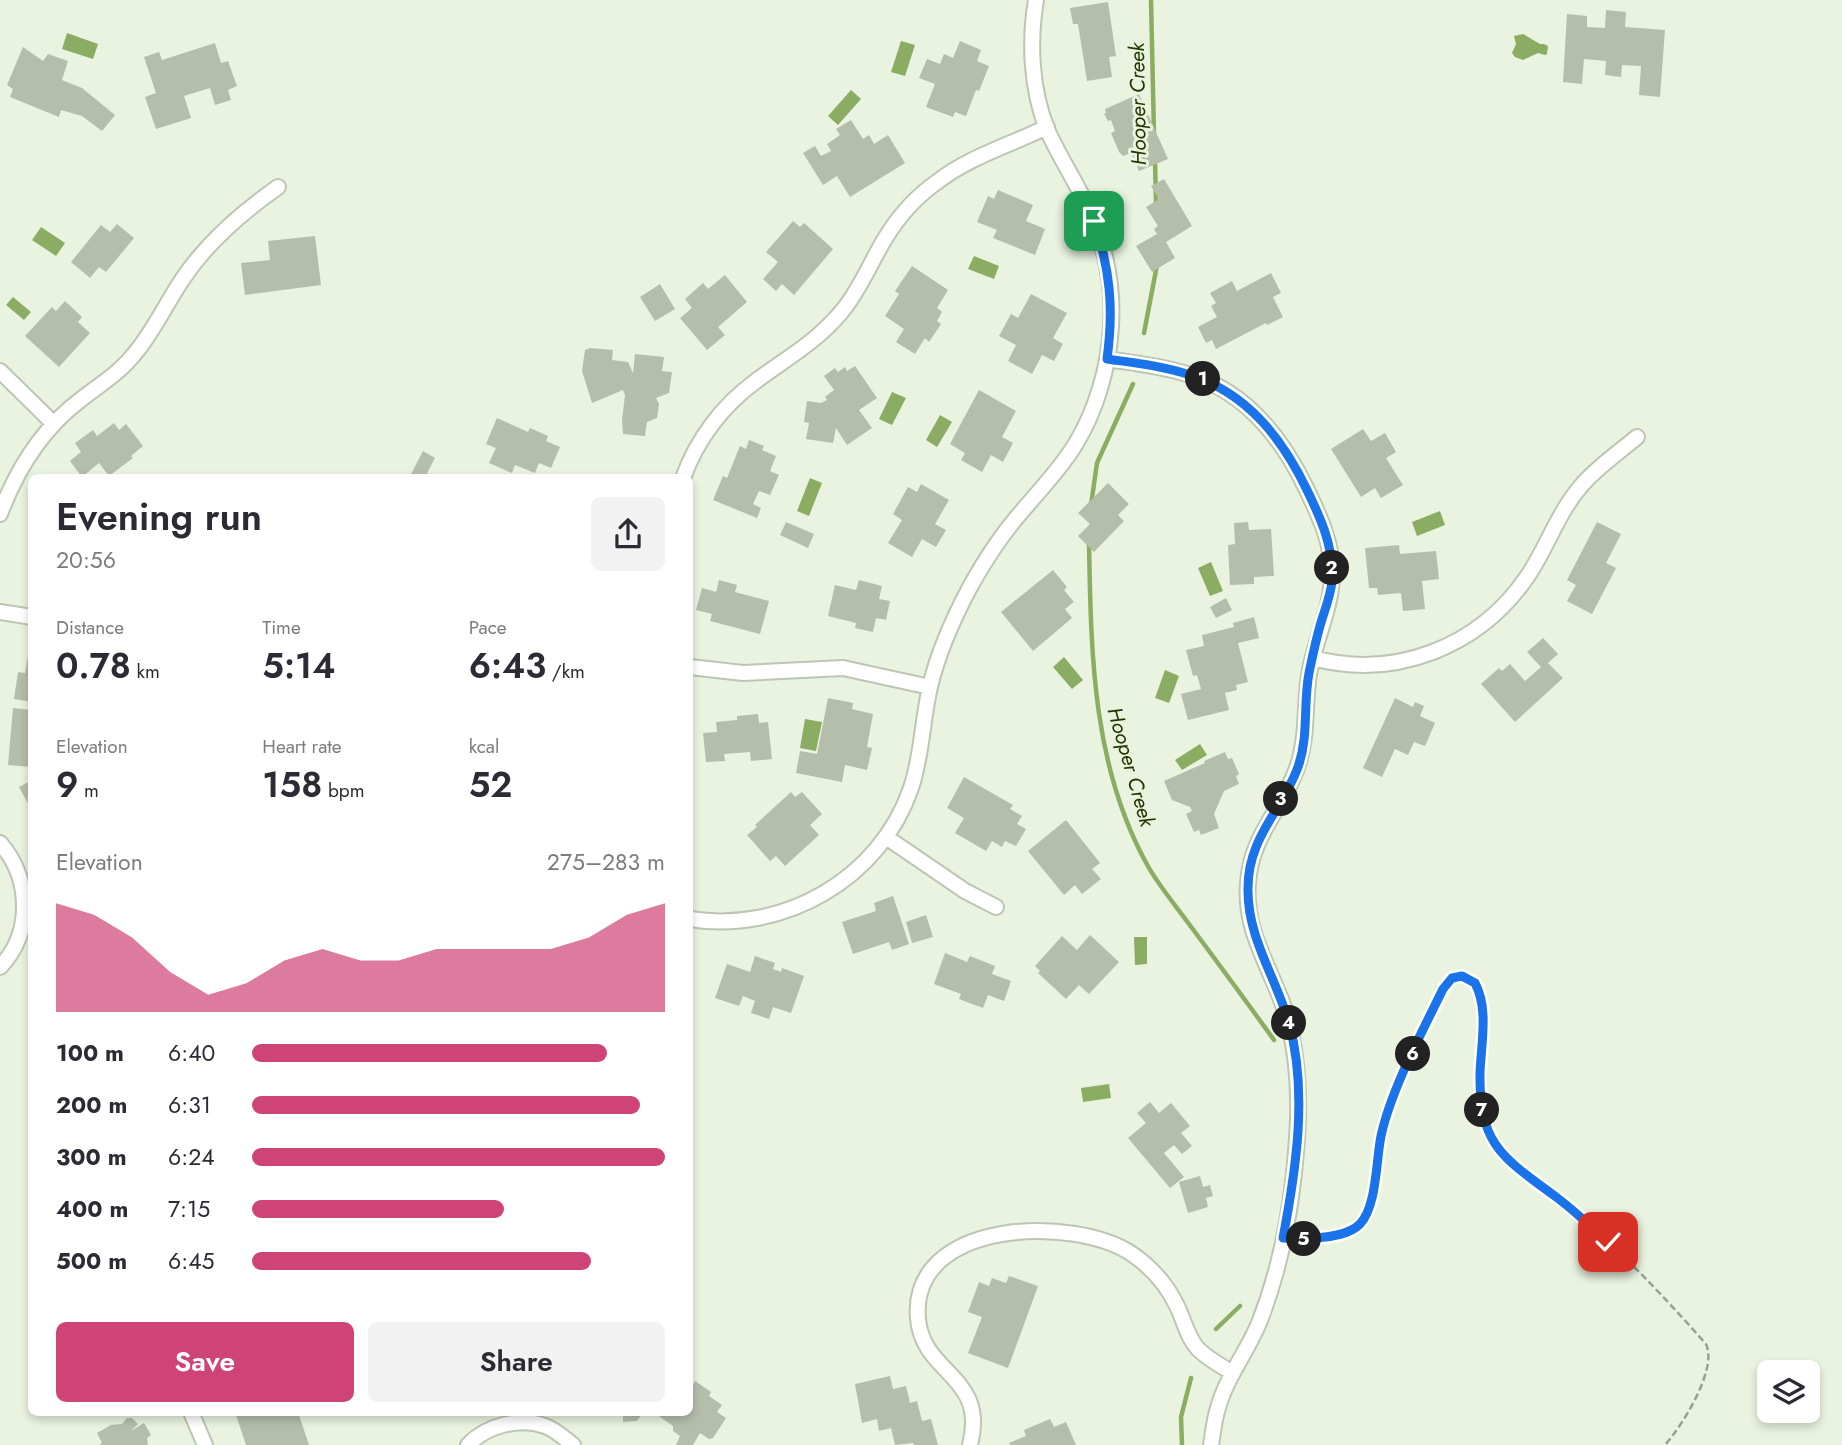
<!DOCTYPE html>
<meta charset="utf-8">
<style>
body{margin:0;font-family:Jost,sans-serif;background:#f2f2f3;color:#2b2b33;height:100vh;display:flex;flex-direction:column;font-size:26px;white-space:nowrap}
*{box-sizing:border-box;margin:0}
p{font-size:23px;color:#7c7c81}
.icon{flex:none;width:38px;height:38px;fill:none;stroke:currentColor;stroke-width:2;stroke-linecap:round;stroke-linejoin:round}
.map{position:relative;flex:1;overflow:hidden}
.sheet{position:absolute;left:28px;top:474px;width:665px;height:942px;display:flex;flex-direction:column;background:#fff;border-radius:10px;box-shadow:0 4px 10px #0003}
.sheet>*{flex:none}
.fabs{position:absolute;left:1757px;top:1360px;display:grid;gap:14px}
.fabs a{display:grid;place-items:center;width:63px;height:63px;border-radius:10px;background:#fff;box-shadow:0 4px 10px #0003;font-size:35px}
.pin{position:absolute;display:grid;place-items:center;width:60px;height:60px;color:#fff;margin:-30px;border-radius:14px;box-shadow:0 4px 10px #0006}
.km{position:absolute;width:35px;height:35px;margin:-18px;border-radius:50%;background:#222;color:#fff;font-size:19px;line-height:35px;text-align:center}
.round{display:grid;place-items:center;flex:none;width:74px;height:74px;border-radius:10px;background:#f2f2f3}
.summary{display:flex;align-items:center;justify-content:space-between;height:119px;padding:0 28px}
h1{font-size:38px;font-weight:600;line-height:52px}
.figures{display:grid;grid-template-columns:repeat(3,1fr);gap:10px;height:119px;padding:7px 28px}
.figures div{display:grid;align-content:center}
.figures b{font-size:35px;font-weight:600}
.figures small{font-size:19px;font-weight:400}
.figures p{font-size:19px}
.chart{height:196px;padding:14px 28px}
.chart p{display:flex;justify-content:space-between}
.chart svg{width:100%;height:126px;margin-top:7px;fill:#cf4477;opacity:.7}
.cta{display:flex;gap:14px;margin-top:auto;padding:14px 28px}
.cta a{flex:1;height:80px;border-radius:10px;background:#cf4477;color:#fff;font-size:28px;font-weight:600;line-height:80px;text-align:center}
.cta a+a{background:#f2f2f3;color:#2b2b33}
ul{padding:0 28px;list-style:none;font-size:23px}
li{display:grid;grid-template-columns:112px 84px 1fr;align-items:center;height:52px}
li i{height:18px;border-radius:9px;background:#cf4477}
.map>svg:first-child{display:block}
</style>
<div class="map">
<svg width="1842" height="1445" viewBox="0 0 1842 1445">
<rect width="100%" height="100%" fill="#e9f3df"/>
<path fill="#8bad63" d="M67 33 98 44 93 59 62 49Z
M1523 34 1540 44H1544L1548 46 1547 54 1545 55 1538 53 1523 60 1515 57 1512 53 1516 44 1514 36Z
M901 41 915 45 905 76 891 72Z
M851 90 861 99 838 125 828 116Z
M41 227 65 243 56 256 32 240Z
M974 256 999 266 994 279 968 269Z
M13 297 31 312 24 320 6 305Z
M892 392 906 398 892 425 879 419Z
M940 415 952 422 937 447 926 440Z
M810 478 822 483 809 516 797 511Z
M1440 511 1445 525 1417 536 1412 522Z
M1211 562 1223 591 1210 596 1198 568Z
M1064 657 1083 680 1072 689 1053 667Z
M1165 670 1179 676 1169 703 1155 698Z
M805 719 822 722 816 751 800 748Z
M1200 744 1207 755 1182 770 1175 760Z
M1134 937H1147V964L1135 965Z
M1109 1084 1111 1098 1083 1102 1081 1088Z"/>
<g fill="none" stroke-linecap="round" stroke-linejoin="round">
<path stroke="#8bad63" stroke-width="4.5" d="M1151 0 1154 134
M1155 160 1156 204
M1144 333 1157 265
M1091 505 1097 463 1133 384
M1089 542C1091 653 1092 768 1149 868 1160 887 1176 906 1189 924 1218 963 1246 1001 1274 1040
M1216 1329 1240 1306
M1182 1445 1181 1417 1191 1378"/>
</g>
<path fill="#b5beab" d="M1108 2 1116 56 1109 57 1112 77 1087 81 1078 24H1073L1070 8Z
M1606 10 1626 12 1625 27 1665 30 1660 97 1639 95 1641 66 1622 65 1621 77 1605 75 1606 61 1584 59 1582 84 1563 82 1567 14 1587 16V27L1605 28Z
M960 41 981 50 977 61 989 66 979 91 976 90 966 116 955 112 953 117 926 107 935 84 919 78 927 59 940 64 944 54 953 58Z
M215 43 221 63 228 61 237 86 228 90 231 100 215 105 210 88 184 96 191 118 156 129 145 97 156 93 144 57 159 52 162 60Z
M23 47 43 61 48 54 68 61 62 80 82 88 115 115 102 131 82 116 61 110 59 117 10 97 13 89 7 85Z
M1139 94 1168 159 1139 171 1131 153 1123 156 1119 152 1111 133 1115 131 1111 120 1108 121 1104 114 1106 113 1105 109Z
M851 120 863 139 869 135 874 144 888 135 905 163 850 197 837 176 823 185 803 153 815 146 821 156 831 151 827 144 840 135 836 129Z
M1164 179 1192 226 1166 242 1175 258 1152 272 1136 246 1157 234 1154 229 1158 226 1146 207 1159 199 1151 186Z
M998 190 1033 205 1026 221 1045 229 1035 255 993 238 997 230 977 222 988 196 994 199Z
M793 221 800 227 804 223 833 249 794 295 782 284 776 291 763 279 778 262 766 252Z
M117 224 134 238 106 272 99 267 90 278 71 262 101 225 110 232Z
M315 236 321 285 245 295 241 263 270 260 268 241Z
M912 266 948 290 937 308 942 312 937 321 941 324 929 342 925 338 915 354 896 342 904 329 885 316 899 294 895 291Z
M1271 273 1281 293 1273 297 1283 317 1267 325 1266 323 1216 349 1212 340 1206 343 1198 327 1217 317 1211 306 1216 303 1210 293 1232 281 1237 291Z
M725 275 747 302 718 327 725 335 707 350 680 318 692 308 685 299 703 283 708 289Z
M660 284 675 309 655 321 640 297Z
M1031 294 1067 313 1053 338 1063 344 1054 361 1042 355 1032 374 1008 361 1016 345 999 336 1011 314 1018 318Z
M65 301 82 317 78 322 90 333 59 367 25 336 52 307 56 311Z
M590 348 613 350 612 360 628 362 633 373 635 354 664 357 662 371 672 372 669 393 656 398 659 404 657 418 647 422 645 436 623 434 622 420 625 395 623 390 592 403 582 371 585 350Z
M855 366 877 398 859 410 872 428 847 445 836 428 833 443 806 439 809 423 804 422 807 401 821 403 827 400 825 397 834 390 824 376 835 368 838 372 845 367 847 371Z
M979 390 1016 411 1002 437 1013 443 1003 462 991 455 982 472 961 460 965 453 950 444Z
M497 418 528 432 530 428 548 436 546 441 560 447 551 468 539 463 535 473 515 465 512 473 489 463 496 448 486 444Z
M114 423 119 430 126 424 143 446 131 456 133 458 109 476 99 463 82 477 70 461 81 452 75 443 93 430 97 436Z
M1363 429 1371 441 1385 433 1396 452 1386 458 1403 485 1381 498 1375 488 1361 497 1331 449Z
M749 440 764 446 762 450 776 456 770 471 779 475 770 495 759 491 753 504 761 508 757 518 713 500 723 476 727 478 740 446 746 449Z
M423 451 435 458 427 473 436 478H409Z
M1108 483 1129 504 1118 515 1124 521 1094 552 1078 536 1090 524 1078 513Z
M921 484 949 500 935 524 946 530 936 547 922 539 912 557 888 543 902 520 893 514 908 487 917 492Z
M786 522 814 534 808 548 780 535Z
M1248 522 1249 530 1271 529 1274 576 1254 577V584L1230 585 1228 545 1235 544 1234 523Z
M1597 522 1621 534 1606 563 1616 568 1592 614 1567 601 1576 585 1567 580Z
M1399 545 1400 554 1436 551 1439 579 1422 581 1425 609 1403 611 1401 593 1378 595 1377 588H1369L1365 548Z
M1053 570 1067 587 1064 590 1074 602 1065 609 1072 618 1033 651 1001 612Z
M719 580 737 585 735 592 769 601 760 634 710 621 712 614 696 610 702 588 716 592Z
M859 580 882 586 879 599 890 601 886 620 876 618 873 632 855 628 856 623 828 616 835 585 856 590Z
M1226 598 1232 610 1216 618 1210 607Z
M1254 617 1259 638 1238 643 1248 682 1236 685 1237 690 1225 693 1229 710 1188 720 1181 694 1201 689 1197 675 1193 676 1186 650 1204 646 1202 635 1234 627 1233 623Z
M1543 638 1558 654 1548 663 1563 678 1515 722 1481 684 1499 668 1502 671 1510 664 1525 681 1541 667 1527 652Z
M29 650H32V702L14 699 18 672 25 673Z
M828 698 853 703 852 709 873 714 867 747 872 748 867 770 845 765 842 782 796 773 800 751 817 754Z
M1395 698 1413 707 1415 702 1424 706 1420 716 1435 723 1425 746 1414 742 1408 755 1395 749 1382 777 1363 768Z
M13 708 32 710V767L8 765Z
M758 714 759 723 768 722 772 759 751 761 750 752 724 754 725 761 706 762 703 733 717 732 716 722 737 720V716Z
M1225 752 1228 759 1232 758 1239 774 1236 776 1239 784 1224 791 1214 814 1219 828 1201 835 1199 830 1194 832 1186 814 1192 811 1190 807 1172 800 1164 781 1205 763 1204 761Z
M964 777 1013 805 1010 809 1022 816 1017 824 1026 829 1016 846 1005 841 1002 847 992 841 986 851 955 833 964 818 947 808Z
M32 780V811L19 787Z
M791 792 795 797 802 792 822 814 810 825 819 835 785 866 776 856 770 861 747 835 757 827 755 825Z
M1066 820 1100 863 1092 869 1101 879 1082 894 1075 885 1064 895 1028 851Z
M893 896 909 944 892 950 889 942 853 954 842 922 876 911 874 903Z
M926 915 933 937 912 943 906 922Z
M1090 935 1119 962 1089 994 1079 985 1066 999 1038 973 1040 971 1035 966 1062 936 1077 950Z
M945 953 967 962 970 956 995 966 992 974 1011 981 1004 1001 988 995 983 1008 959 999 961 994 934 984Z
M755 956 775 963 773 969 781 972 782 968 804 976 791 1013 773 1007 769 1019 751 1013 755 1001 743 996 739 1006 715 998 727 964 750 972Z
M1150 1102 1159 1113 1171 1103 1190 1126 1181 1133 1192 1146 1182 1154 1174 1145 1164 1153 1184 1177 1170 1188 1128 1138 1146 1123 1137 1113Z
M1200 1176 1203 1187 1210 1185 1213 1196 1206 1198 1208 1207 1188 1213 1179 1182Z
M1009 1276 1038 1286 1008 1368 968 1353 982 1317 968 1312 979 1282 989 1286 992 1278 1006 1283Z
M890 1376 893 1389 906 1386 910 1403 917 1401 922 1421 931 1419 938 1445H914L913 1443 895 1445 891 1428 879 1431 877 1419 862 1423 855 1384Z
M695 1381 711 1392 709 1396 722 1405 717 1412 726 1418 713 1438 709 1439 700 1433 693 1445H676L680 1436 673 1431V1426L653 1412H690V1390Z
M235 1412H298L309 1445H246Z
M616 1412H643L637 1421 623 1422V1416Z
M127 1418H132L138 1424 131 1431 144 1423 151 1435 147 1438 148 1445H99L102 1443 97 1433 111 1425 122 1424Z
M1050 1419 1054 1427 1066 1422 1076 1445H1010L1009 1443 1026 1436 1024 1430Z"/>
<g fill="none" stroke-linecap="round" stroke-linejoin="round">
<g stroke="#bdc6b3" stroke-width="18">
<path id="minor" d="M1107 359C1134 363 1161 366 1187 374 1245 390 1281 436 1306 488 1320 517 1333 544 1332 577 1331 610 1314 642 1309 675 1304 707 1308 737 1297 768 1282 810 1251 835 1248 883 1244 928 1267 962 1282 1002 1296 1040 1299 1079 1298 1120 1295 1187 1284 1260 1259 1323 1247 1352 1226 1378 1218 1408 1214 1420 1213 1433 1211 1445
M0 371 54 424
M683 478C697 439 723 405 756 381 788 357 817 342 843 310 861 288 871 261 886 237 899 216 917 196 937 182 969 157 1010 145 1047 127
M0 514C17 469 41 430 79 401 99 385 120 373 136 352 154 330 166 304 182 280 207 242 241 213 278 187
M0 612 32 617
M1313 658C1395 680 1479 647 1527 577 1547 548 1557 514 1581 486 1597 467 1618 453 1637 437
M690 667 743 673 843 668 930 687
M886 837 965 891 996 907
M0 843C31 878 33 933 0 967
M690 919C783 934 880 879 911 788 922 756 922 721 930 687 938 652 953 619 970 587 984 562 999 538 1018 516 1037 493 1059 471 1075 445 1096 411 1109 367 1111 326 1114 278 1102 232 1079 190 1068 169 1056 150 1047 129 1031 89 1029 42 1036 0
M191 1412 205 1445
M468 1445C487 1425 520 1417 545 1426 556 1430 564 1438 573 1445
M970 1445C988 1375 923 1375 918 1319 909 1219 1074 1215 1132 1254 1151 1267 1167 1285 1177 1306 1184 1320 1187 1337 1198 1349 1208 1359 1221 1366 1233 1373"/>
</g>
<path stroke="#99a091" stroke-width="2.5" stroke-dasharray="7 3.5" stroke-linecap="butt" d="M1300 1239C1318 1238 1349 1238 1362 1222 1374 1208 1373 1183 1376 1165 1385 1102 1416 1045 1442 988L1452 978H1469C1499 1005 1466 1095 1494 1142 1514 1175 1554 1194 1582 1219 1627 1257 1667 1300 1706 1344 1718 1369 1682 1426 1665 1445"/>
<use href="#minor" stroke="#fff" stroke-width="14"/>
</g>
<g fill="none" stroke-linecap="round" stroke-linejoin="round">
<g stroke="#fff" stroke-width="14">
<path id="route" d="M1094 221C1110 269 1114 308 1107 359 1135 363 1163 366 1190 375 1247 393 1282 438 1307 490 1321 519 1334 547 1332 581 1331 593 1327 604 1323 616 1317 634 1313 654 1309 673 1303 705 1309 736 1298 767 1282 811 1248 837 1248 888 1247 938 1276 977 1289 1023 1308 1092 1296 1170 1283 1238 1304 1239 1344 1240 1360 1224 1377 1206 1376 1160 1381 1136 1391 1090 1422 1032 1443 989L1452 978 1462 976 1475 983C1489 1009 1481 1044 1480 1073 1479 1145 1502 1157 1556 1197 1574 1210 1591 1227 1608 1242"/>
</g>
<use href="#route" stroke="#1a73e8" stroke-width="9"/>
</g>
<g text-anchor="middle" dominant-baseline="central" stroke-width="6" stroke-linejoin="round" paint-order="stroke">
<g font-size="21" font-style="italic" fill="#223700" stroke="#e9f3df">
<text transform="translate(1138 104) rotate(-91)">Hooper Creek</text>
<text transform="translate(1131 767) rotate(74)">Hooper Creek</text>
</g>
</g>
</svg>
<div class="fabs">
<a><svg class="icon" aria-label="layers" viewBox="0 0 24 24"><path d="M12 4l9 5-9 5-9-5zM3 14l9 5 9-5"/></svg></a>
</div>
<div class="pin" style="left:1094px;top:221px;background:#1e9e55"><svg class="icon" aria-label="arrive" viewBox="0 0 24 24"><path d="M6 21V4h12l-3 4 3 4H6"/></svg></div>
<div class="pin" style="left:1608px;top:1242px;background:#d93025"><svg class="icon" aria-label="check" viewBox="0 0 24 24"><path d="M5 12l5 5 9-10"/></svg></div>
<b class="km" style="left:1203px;top:379px">1</b>
<b class="km" style="left:1332px;top:568px">2</b>
<b class="km" style="left:1281px;top:799px">3</b>
<b class="km" style="left:1289px;top:1023px">4</b>
<b class="km" style="left:1304px;top:1239px">5</b>
<b class="km" style="left:1413px;top:1054px">6</b>
<b class="km" style="left:1482px;top:1110px">7</b>
<section class="sheet">
<div class="summary"><div><h1>Evening run</h1><p>20:56</p></div><a class="round"><svg class="icon" aria-label="share" viewBox="0 0 24 24"><path d="M12 15V3M7 8l5-5 5 5M5 13v7h14v-7"/></svg></a></div>
<div class="figures">
<div><p>Distance</p><b>0.78<small> km</small></b></div>
<div><p>Time</p><b>5:14</b></div>
<div><p>Pace</p><b>6:43<small> /km</small></b></div>
</div>
<div class="figures">
<div><p>Elevation</p><b>9<small> m</small></b></div>
<div><p>Heart rate</p><b>158<small> bpm</small></b></div>
<div><p>kcal</p><b>52</b></div>
</div>
<div class="chart"><p><span>Elevation</span>275–283 m</p>
<svg viewBox="0 0 160 44" preserveAspectRatio="none"><path d="M0 44V6L10 10L20 18L30 30L40 38L50 34L60 26L70 22L80 26L90 26L100 22L110 22L120 22L130 22L140 18L150 10L160 6V44z"/></svg>
</div>
<ul>
<li><b>100 m</b>6:40<i style="width:86%"></i></li>
<li><b>200 m</b>6:31<i style="width:94%"></i></li>
<li><b>300 m</b>6:24<i style="width:100%"></i></li>
<li><b>400 m</b>7:15<i style="width:61%"></i></li>
<li><b>500 m</b>6:45<i style="width:82%"></i></li>
</ul>
<div class="cta"><a>Save</a><a>Share</a></div>
</section>
</div>
